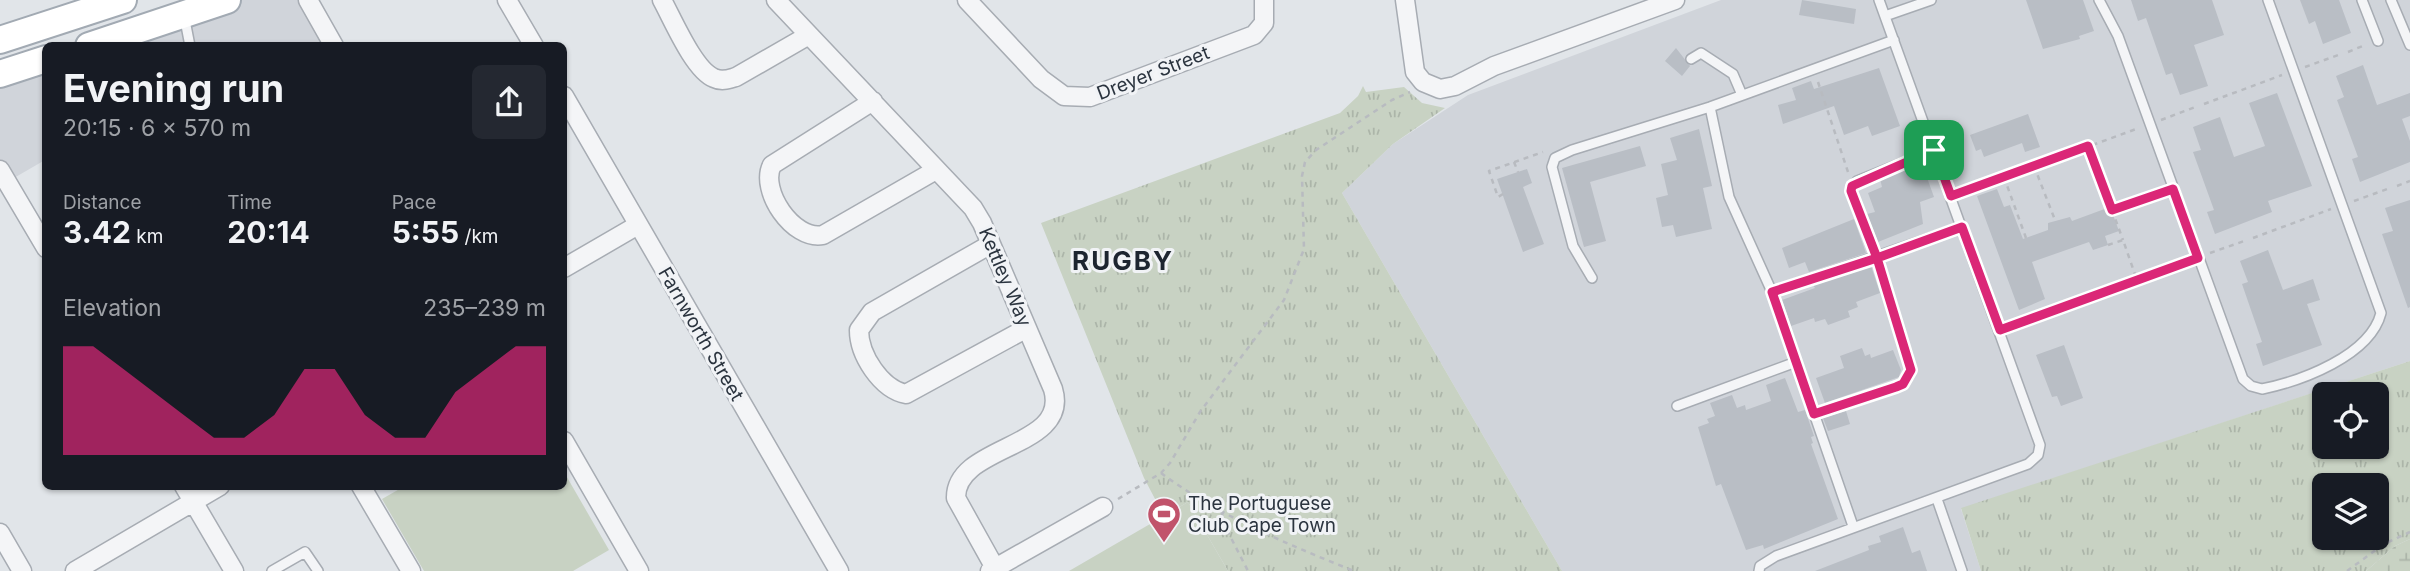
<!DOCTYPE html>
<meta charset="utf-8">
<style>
body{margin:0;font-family:Inter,sans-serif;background:#242831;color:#f1f3f6;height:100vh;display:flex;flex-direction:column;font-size:26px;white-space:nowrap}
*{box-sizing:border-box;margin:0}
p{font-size:23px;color:#9ea1a6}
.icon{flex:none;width:38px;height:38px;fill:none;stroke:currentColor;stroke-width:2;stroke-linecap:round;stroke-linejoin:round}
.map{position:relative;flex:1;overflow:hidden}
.drawer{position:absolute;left:42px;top:42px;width:525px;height:448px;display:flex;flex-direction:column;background:#171b24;border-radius:10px;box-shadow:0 2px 5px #0004}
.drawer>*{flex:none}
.tools{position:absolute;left:2312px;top:382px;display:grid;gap:14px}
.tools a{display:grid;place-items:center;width:77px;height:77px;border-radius:10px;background:#171b24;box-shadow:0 2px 5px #0004;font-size:35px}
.pin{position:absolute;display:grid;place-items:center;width:60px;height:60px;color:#fff;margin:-30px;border-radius:14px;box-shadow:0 4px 10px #0006}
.round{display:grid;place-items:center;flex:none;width:74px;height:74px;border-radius:10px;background:#242831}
.overview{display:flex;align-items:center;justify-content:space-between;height:119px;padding:0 21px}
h1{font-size:38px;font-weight:700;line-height:52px}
.stats{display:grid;grid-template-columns:repeat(3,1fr);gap:10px;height:119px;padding:7px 21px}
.stats div{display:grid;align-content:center}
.stats b{font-size:30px;font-weight:700}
.stats small{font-size:19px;font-weight:400}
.stats p{font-size:19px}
.chart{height:196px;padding:14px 21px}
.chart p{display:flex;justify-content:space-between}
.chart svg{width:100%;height:126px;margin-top:7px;fill:#db2777;opacity:.7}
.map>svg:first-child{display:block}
</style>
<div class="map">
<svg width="2410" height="571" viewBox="0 0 2410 571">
<defs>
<pattern id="grass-tufts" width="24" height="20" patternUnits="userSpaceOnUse" patternTransform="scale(1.75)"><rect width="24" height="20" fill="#c8d2c3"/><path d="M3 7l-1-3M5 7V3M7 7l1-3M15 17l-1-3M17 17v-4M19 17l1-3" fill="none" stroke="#acb5a9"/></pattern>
<pattern id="wetland-marsh" width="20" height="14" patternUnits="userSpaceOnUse" patternTransform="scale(1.75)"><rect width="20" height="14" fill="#c8d2c3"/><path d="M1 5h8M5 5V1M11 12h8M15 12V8" fill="none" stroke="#acb5a9"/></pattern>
</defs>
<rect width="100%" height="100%" fill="#e1e5e9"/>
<path fill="#d0d4da" d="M227 0H308L334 46H89Z
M1721 0H2410V361L1961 509 1981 571H1562L1342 193 1393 144 1468 95Z
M45 59V160L7 182 0 170V74Z"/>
<path fill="url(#grass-tufts)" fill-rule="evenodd" d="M1363 86 1366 92 1404 87 1422 103 1445 108 1393 144 1342 193 1562 571H1228L1188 502 1164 516 1144 478 1041 223 1340 113 1358 96Z
M2410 361V539L2395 546 2366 571H1981L1961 508ZM2324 394H2376V446H2324ZM2324 485H2376V537H2324Z"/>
<path fill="url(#wetland-marsh)" d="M2410 539V571H2366L2395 546Z"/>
<path fill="#c8d2c3" d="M564 472 609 550 573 571H424L382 499 403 487 564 486Z
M1188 502 1228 571H1069Z"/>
<path fill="#b9bec5" d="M1802 0 1856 9 1854 24 1799 15Z
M2026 0H2083L2094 31 2079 36 2080 39 2043 49Z
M2131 0H2212L2224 35 2194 45 2208 86 2180 95 2172 73 2166 75 2146 18 2138 21Z
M2300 0H2339L2351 33 2323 44 2315 21 2309 24Z
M1676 48 1690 66 1682 76 1665 61Z
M2363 65 2377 105 2410 93V116L2402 119 2410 141V162L2360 182 2352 159 2358 157 2337 100 2344 97 2336 76Z
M1879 68 1900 126 1872 136 1868 126 1844 135 1834 106 1783 124 1778 105 1796 100 1792 88 1811 81 1814 89Z
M2277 93 2312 186 2268 201 2272 212 2215 234 2207 212 2214 210 2193 152 2201 150 2193 127 2220 117 2234 157 2265 146 2249 103Z
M2028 114 2040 147 2025 152 2022 143 1984 157 1981 149 1976 151 1970 135Z
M1699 129 1712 186 1703 188 1712 229 1676 237 1673 225 1662 227 1656 198 1668 195 1661 164 1677 160 1670 138Z
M1640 146 1646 166 1590 182 1606 241 1584 247 1562 168Z
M1922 164 1934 197 1920 202 1923 224 1878 242 1867 214 1875 212 1868 193 1882 187 1880 179Z
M1527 169 1532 183 1523 187 1544 244 1523 252 1497 179Z
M1997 189 2004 207 2010 205 2023 239 2048 230V223L2070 217 2072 221 2110 207 2119 231 2105 236 2108 245 2093 250 2089 242 2032 262 2045 299 2019 310 1977 196Z
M2410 200V307L2408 308 2382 234 2393 231 2385 208Z
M1854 219 1866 253 1809 272 1805 262 1789 268 1782 248Z
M2268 250 2283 290 2313 279 2320 300 2307 304 2322 345 2263 366 2256 344 2262 342 2242 284 2248 282 2240 261Z
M1871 266 1880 293 1856 302 1858 307 1848 311 1850 317 1828 325 1825 319 1815 322 1814 318 1791 326 1782 300 1815 288 1813 285Z
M2064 345 2083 398 2061 406 2057 396 2052 397 2036 355Z
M1862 348 1865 356 1870 354 1871 358 1893 350 1901 370 1899 377 1819 405 1825 403 1816 378 1844 368 1840 356Z
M1785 378 1798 412 1805 410 1814 436 1811 437 1813 443 1811 444 1838 519 1764 549 1763 545 1746 550 1721 484 1716 486 1698 427 1709 423 1707 419 1715 416 1710 403 1732 395 1737 408 1745 405 1746 410 1771 401 1766 385Z
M1846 411 1850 424 1828 431 1823 418Z
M1903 527 1912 553 1920 550 1927 571H1815L1869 550 1868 546 1881 542 1879 536Z"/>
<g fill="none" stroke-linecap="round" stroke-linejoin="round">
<g stroke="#a7acb3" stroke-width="12">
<path id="lane" d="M2099 0 2118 36 2243 379 2251 386 2262 389C2301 381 2370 356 2381 313L2268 0
M2362 0 2378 41
M2391 0 2410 45
M184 15 190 46
M1885 16 1931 0
M1691 59 1701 53 1733 74 1742 95
M1710 107 1729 197 1772 292 1853 526
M1592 278 1573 246 1552 167 1555 158 1572 150 1710 107 1894 40
M1772 292 1962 227
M1677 406 1796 362
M1814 414 1896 387 1903 384 1911 370 1877 258 1851 191 1857 181 1934 150
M1937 499 1962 571
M272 571 305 552 318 571
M1759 571 1760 566 1776 556 2028 464 2038 455 2040 445 1879 0"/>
</g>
<g stroke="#a7acb3" stroke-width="21">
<path id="street" d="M308 0 334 46
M507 0 534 46
M662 0C673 20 694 70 714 78 722 82 729 79 736 77L809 35
M776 0 973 208 982 223 1053 389C1071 449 955 444 956 498L995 568
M967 0 1041 79 1064 96 1090 97 1254 35 1264 23V0
M1405 0 1415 72 1423 82 1440 89 1455 86 1494 66 1675 0
M564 96 839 571
M873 101 772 165C759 190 793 241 823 235L936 170
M0 170 46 248
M991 244 872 312 859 330C859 355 881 389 906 394L1027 328
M564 268 638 225
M564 441 639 571
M184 486 234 571
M361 486 411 571
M0 533 22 571
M75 571 220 486
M990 571 1103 507"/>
</g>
<g stroke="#a2aab3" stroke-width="30">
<path id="primary" d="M0 40 123 0
M89 46 227 0
M0 74 46 59"/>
</g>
<path stroke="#b8bbc0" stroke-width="2.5" stroke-dasharray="5 5" stroke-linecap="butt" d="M2348 52 2365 45
M2305 67 2341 54
M1818 82 1848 172
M2204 104 2282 75
M2161 120 2198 106
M2088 146 2112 210 2161 193
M1514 162 1518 172
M2034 166 2055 220
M2004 177 2026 238
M2397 186 2410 181
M1961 193 2139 128
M1503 194 1498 197 1489 171 1543 152
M2354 201 2390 188
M2112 210 2123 240
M2253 238 2331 209
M2108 245 2123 240 2137 280
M2210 253 2247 240
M2010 326 2188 261
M1161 473C1219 516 1287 544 1354 571
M1118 499 1161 473 1170 463 1200 412 1284 300 1304 249 1302 176 1305 162 1316 150 1392 100 1410 92
M1221 511 1228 532 1248 571
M2347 571 2384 544 2410 532"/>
<use href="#lane" stroke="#f4f5f7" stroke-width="9"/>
<use href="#street" stroke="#f4f5f7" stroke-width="18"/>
<use href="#primary" stroke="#fff" stroke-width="26"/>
</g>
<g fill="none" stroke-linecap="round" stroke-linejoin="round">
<g stroke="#fff" stroke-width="14">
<path id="route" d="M1934 150 1852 186 1851 191 1877 258 1772 292 1814 414 1896 387 1903 384 1911 370 1877 258 1962 227 2000 330 2198 258 2173 189 2112 210 2088 146 1951 196 1934 150"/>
</g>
<use href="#route" stroke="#db2777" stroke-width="9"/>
</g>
<defs>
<g id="stadium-pin" transform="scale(1.75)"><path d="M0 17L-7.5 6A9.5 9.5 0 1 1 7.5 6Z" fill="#c1536b" stroke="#f1f3f6"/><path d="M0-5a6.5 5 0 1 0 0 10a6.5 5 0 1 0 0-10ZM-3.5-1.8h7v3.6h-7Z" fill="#fff"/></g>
</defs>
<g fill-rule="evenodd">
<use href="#stadium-pin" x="1164" y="514"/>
</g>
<g text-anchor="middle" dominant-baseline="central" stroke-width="6" stroke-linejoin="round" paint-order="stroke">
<g font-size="19" fill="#2b343f" stroke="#f1f3f6">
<text transform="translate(1153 73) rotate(-21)">Dreyer Street</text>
<text transform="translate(1005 277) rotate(67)">Kettley Way</text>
<text transform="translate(701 334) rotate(60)">Farnworth Street</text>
</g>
<g font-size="19" fill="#2b343f" stroke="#f1f3f6" text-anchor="start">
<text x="1188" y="503">The Portuguese<tspan x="1188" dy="22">Club Cape Town</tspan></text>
</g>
<g font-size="26" font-weight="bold" letter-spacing="2" fill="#1d2530" stroke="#f1f3f6">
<text x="1123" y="260">RUGBY</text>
</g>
</g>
</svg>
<div class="tools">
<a><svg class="icon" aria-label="locate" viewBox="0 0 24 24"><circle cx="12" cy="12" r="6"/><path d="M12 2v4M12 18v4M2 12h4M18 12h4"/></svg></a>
<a><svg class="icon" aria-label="layers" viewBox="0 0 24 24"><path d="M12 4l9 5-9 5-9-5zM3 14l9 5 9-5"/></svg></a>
</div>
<div class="pin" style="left:1934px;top:150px;background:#1e9e55"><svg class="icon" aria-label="arrive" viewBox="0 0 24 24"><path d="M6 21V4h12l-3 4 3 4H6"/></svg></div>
<section class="drawer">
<div class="overview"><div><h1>Evening run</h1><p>20:15 · 6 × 570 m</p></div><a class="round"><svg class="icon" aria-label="share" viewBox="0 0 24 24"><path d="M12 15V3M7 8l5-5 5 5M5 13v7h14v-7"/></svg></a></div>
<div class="stats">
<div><p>Distance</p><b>3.42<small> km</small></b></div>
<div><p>Time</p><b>20:14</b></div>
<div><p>Pace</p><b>5:55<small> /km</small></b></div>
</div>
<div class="chart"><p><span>Elevation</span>235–239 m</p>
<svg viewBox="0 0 160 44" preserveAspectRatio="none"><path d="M0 44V6L10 6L20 14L30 22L40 30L50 38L60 38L70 30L80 14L90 14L100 30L110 38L120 38L130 22L140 14L150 6L160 6V44z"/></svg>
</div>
</section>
</div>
